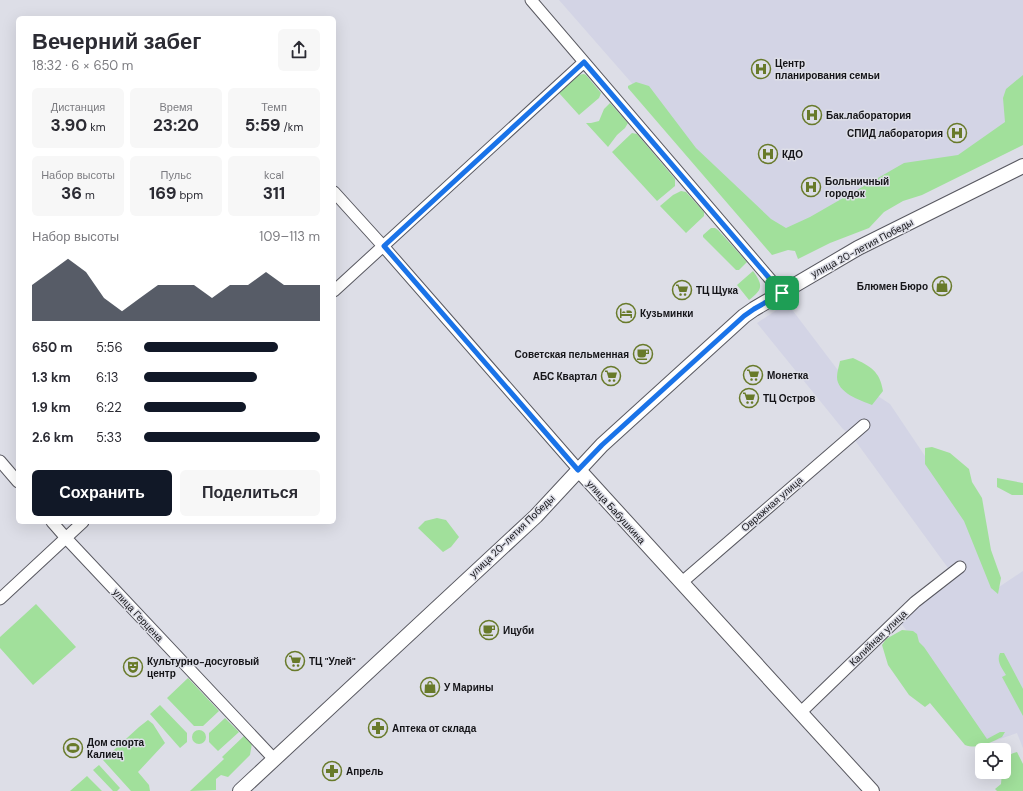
<!DOCTYPE html>
<html lang="ru">
<meta charset="utf-8">
<style>
body{margin:0;font-family:"DM Sans",sans-serif;background:#f7f7f7;color:#2b2b33;height:100vh;display:flex;flex-direction:column;font-size:15px;white-space:nowrap}
*{box-sizing:border-box;margin:0}
p{font-size:13px;color:#7c7c81}
.icon{flex:none;width:22px;height:22px;fill:none;stroke:currentColor;stroke-width:2;stroke-linecap:round;stroke-linejoin:round}
.map{position:relative;flex:1;overflow:hidden}
.drawer{position:absolute;left:16px;top:16px;width:320px;height:508px;display:flex;flex-direction:column;background:#fff;border-radius:6px;box-shadow:0 4px 16px #0002}
.drawer>*{flex:none}
.fabs{position:absolute;left:975px;top:743px;display:grid;gap:8px}
.fabs a{display:grid;place-items:center;width:36px;height:36px;border-radius:6px;background:#fff;box-shadow:0 4px 16px #0002;font-size:20px}
.pin{position:absolute;display:grid;place-items:center;width:34px;height:34px;color:#fff;margin:-17px;border-radius:8px;box-shadow:0 2px 6px #0006}
.round{display:grid;place-items:center;flex:none;width:42px;height:42px;border-radius:6px;background:#f7f7f7}
.headline{display:flex;align-items:center;justify-content:space-between;height:68px;padding:0 16px}
h1{font-size:22px;font-weight:700;line-height:30px}
.figures{display:grid;grid-template-columns:repeat(3,1fr);gap:6px;height:68px;padding:4px 16px}
.figures div{display:grid;align-content:center;border-radius:6px;background:#f7f7f7;text-align:center}
.figures b{font-size:17px;font-weight:700}
.figures small{font-size:11px;font-weight:400}
.figures p{font-size:11px}
.chart{height:112px;padding:8px 16px}
.chart p{display:flex;justify-content:space-between}
.chart svg{width:100%;height:72px;margin-top:4px;fill:#111827;opacity:.7}
.primary-button{display:flex;gap:8px;margin-top:auto;padding:8px 16px}
.primary-button a{flex:1;height:46px;border-radius:6px;background:#111827;color:#fff;font-size:16px;font-weight:700;line-height:46px;text-align:center}
.primary-button a+a{background:#f7f7f7;color:#2b2b33}
ul{padding:0 16px;list-style:none;font-size:13px}
li{display:grid;grid-template-columns:64px 48px 1fr;align-items:center;height:30px}
li i{height:10px;border-radius:5px;background:#111827}
.map>svg:first-child{display:block}
</style>
<div class="map">
<svg width="1023" height="791" viewBox="0 0 1023 791">
<rect width="100%" height="100%" fill="#dddee7"/>
<path fill="#d3d4e5" d="M559 0H1023V123L778 250Z
M787 303 837 369 890 404 974 529 999 587 1023 571V748L1017 733 989 743 895 615 948 568 854 439 842 428 757 323Z"/>
<path fill="#a1e09b" d="M584 74 586 75 601 93 599 98 579 115 559 93 578 75Z
M1023 75V145L922 195 903 201 884 212 869 228 830 243 798 259 795 251 788 250 772 255 628 88V86L636 82 649 86 696 148 771 219 786 228 810 217 904 163 958 155 1005 122 1003 98 1006 89Z
M610 103 628 123 625 128 617 135 608 147 586 123H591L599 121 604 109Z
M632 133 637 134 675 179V186L657 201 612 152Z
M681 191 686 192 704 212V216L686 233 660 206 673 195Z
M711 228H715L718 230 747 262 739 270H736L703 237V235Z
M753 271C764 286 762 290 749 300L737 285Z
M853 358C870 366 880 371 883 391L872 405C860 400 837 393 837 377 837 372 839 366 840 361Z
M932 447 950 453 969 469 972 482 982 498 991 550 1001 578 998 594 991 588 964 521 925 464V448Z
M997 478 1023 483V495H1012L997 487Z
M437 518 446 520 459 537 451 547 443 552 418 528 425 521Z
M36 604 76 647 33 685 0 648V637Z
M902 630 913 631 917 634 919 642 924 647 987 739 1000 732H1005L1002 737C991 742 978 750 965 745L930 703 925 707 909 695 888 665 882 645 886 639Z
M1000 653H1004L1023 689V716L1002 677 1006 675C1002 668 996 661 1000 653Z
M188 678 219 711 203 726H194L167 698Z
M160 705 187 733V742L180 748 150 714Z
M225 718 239 732 218 751 209 742V733Z
M148 720 153 724 165 743 138 772 149 785 150 791H131L103 760 139 727Z
M192 737a7 7 0 1 1 14 0a7 7 0 1 1-14 0Z
M245 735 252 743 250 755 228 777 221 775 216 779V790L190 791 224 759 222 757Z
M1017 752 1023 764V791H997L995 789 1001 784 1002 772H1004C1004 762 1007 754 1017 752Z
M99 765 120 788 117 791H113L93 770Z
M87 776 102 791H70Z"/>
<g fill="none" stroke-linecap="round" stroke-linejoin="round">
<g stroke="#585860" stroke-width="13">
<path id="minor" d="M531 0 782 293
M334 192 383 246 578 469
M334 291 584 62
M0 461 18 482
M52 522 66 538 274 759
M681 583 864 425
M0 599 83 522
M800 713 915 602 960 567"/>
</g>
<g stroke="#585860" stroke-width="16">
<path id="tertiary" d="M578 469 872 791
M240 791 536 516 602 445 744 316 754 309 858 248 1023 166"/>
</g>
<use href="#minor" stroke="#fff" stroke-width="11"/>
<use href="#tertiary" stroke="#fff" stroke-width="14"/>
</g>
<g fill="none" stroke-linecap="round" stroke-linejoin="round">
<g stroke="#fff" stroke-width="8">
<path id="route" d="M584 62 782 293 754 309 744 316 602 445 578 470 384 246Z"/>
</g>
<use href="#route" stroke="#1a73e8" stroke-width="5"/>
</g>
<defs>
<g id="hospital-ring" transform="scale(1)"><circle r="9.5" fill="#dddee7" stroke="#687a2a" stroke-width="1.5"/><path d="M-5-5h3v3.5h4V-5h3V5h-3V1.5h-4V5h-3Z" fill="#687a2a"/></g>
<g id="shop-ring" transform="scale(1)"><circle r="9.5" fill="#dddee7" stroke="#687a2a" stroke-width="1.5"/><path d="M-5-2.5h2.3a2.7 3.5 0 0 1 5.4 0H5L5.5 6h-11ZM-1.5-2.5h3a1.5 2.3 0 0 0-3 0Z" fill="#687a2a"/></g>
<g id="supermarket-ring" transform="scale(1)"><circle r="9.5" fill="#dddee7" stroke="#687a2a" stroke-width="1.5"/><path d="M-6-5.5h2.5l.6 2H6L4.5 2H-2.5L-4.4-4H-6ZM-1.5 3.2a1.3 1.3 0 1 0 .1 0ZM3 3.2a1.3 1.3 0 1 0 .1 0Z" fill="#687a2a"/></g>
<g id="hotel-ring" transform="scale(1)"><circle r="9.5" fill="#dddee7" stroke="#687a2a" stroke-width="1.5"/><path d="M-6-4.5h1.5V1H6V5H4.5V3h-9V5H-6ZM-4 0a1.8 1.8 0 1 1 3.6 0ZM.5 0V-2.5h3Q6-2.5 6 0Z" fill="#687a2a"/></g>
<g id="cafe-ring" transform="scale(1)"><circle r="9.5" fill="#dddee7" stroke="#687a2a" stroke-width="1.5"/><path d="M-5.5-4.5H6V0H3Q3 3.5 0 3.5H-2.5Q-5.5 3.5-5.5 0ZM3-3.2v2h1.7v-2ZM-6 4.5H4V6H-6Z" fill="#687a2a"/></g>
<g id="theatre-ring" transform="scale(1)"><circle r="9.5" fill="#dddee7" stroke="#687a2a" stroke-width="1.5"/><path d="M-5-5.5Q0-4 5-5.5V0Q5 5 0 6Q-5 5-5 0ZM-3.3-2.5H-1v1.5H-3.3ZM1-2.5H3.3v1.5H1ZM-2.8 1Q0 5.5 2.8 1Z" fill="#687a2a"/></g>
<g id="pharmacy-ring" transform="scale(1)"><circle r="9.5" fill="#dddee7" stroke="#687a2a" stroke-width="1.5"/><path d="M-2-6h4v4h4v4h-4v4h-4v-4h-4v-4h4Z" fill="#687a2a"/></g>
<g id="stadium-ring" transform="scale(1)"><circle r="9.5" fill="#dddee7" stroke="#687a2a" stroke-width="1.5"/><path d="M0-5a6.5 5 0 1 0 0 10a6.5 5 0 1 0 0-10ZM-3.5-1.8h7v3.6h-7Z" fill="#687a2a"/></g>
</defs>
<g fill-rule="evenodd">
<use href="#hospital-ring" x="761" y="69"/>
<use href="#hospital-ring" x="812" y="115"/>
<use href="#hospital-ring" x="957" y="133"/>
<use href="#hospital-ring" x="768" y="154"/>
<use href="#hospital-ring" x="811" y="187"/>
<use href="#shop-ring" x="942" y="286"/>
<use href="#supermarket-ring" x="682" y="290"/>
<use href="#hotel-ring" x="626" y="313"/>
<use href="#cafe-ring" x="643" y="354"/>
<use href="#supermarket-ring" x="753" y="375"/>
<use href="#supermarket-ring" x="611" y="376"/>
<use href="#supermarket-ring" x="749" y="398"/>
<use href="#cafe-ring" x="489" y="630"/>
<use href="#supermarket-ring" x="295" y="661"/>
<use href="#theatre-ring" x="133" y="667"/>
<use href="#shop-ring" x="430" y="687"/>
<use href="#pharmacy-ring" x="378" y="728"/>
<use href="#stadium-ring" x="73" y="748"/>
<use href="#pharmacy-ring" x="332" y="771"/>
</g>
<g text-anchor="middle" dominant-baseline="central" stroke-width="3" stroke-linejoin="round" paint-order="stroke">
<g font-size="10" font-weight="bold" fill="#141418" stroke="#dddee7" text-anchor="start">
<text x="775" y="63">Центр<tspan x="775" dy="12">планирования семьи</tspan></text>
<text x="826" y="115">Бак.лаборатория</text>
<text x="943" y="133" text-anchor="end">СПИД лаборатория</text>
<text x="782" y="154">КДО</text>
<text x="825" y="181">Больничный<tspan x="825" dy="12">городок</tspan></text>
<text x="928" y="286" text-anchor="end">Блюмен Бюро</text>
<text x="696" y="290">ТЦ Щука</text>
<text x="640" y="313">Кузьминки</text>
<text x="629" y="354" text-anchor="end">Советская пельменная</text>
<text x="767" y="375">Монетка</text>
<text x="597" y="376" text-anchor="end">АБС Квартал</text>
<text x="763" y="398">ТЦ Остров</text>
<text x="503" y="630">Ицуби</text>
<text x="147" y="661">Культурно-досуговый<tspan x="147" dy="12">центр</tspan></text>
<text x="309" y="661">ТЦ "Улей"</text>
<text x="444" y="687">У Марины</text>
<text x="392" y="728">Аптека от склада</text>
<text x="87" y="742">Дом спорта<tspan x="87" dy="12">Калиец</tspan></text>
<text x="346" y="771">Апрель</text>
</g>
<g font-size="10" fill="#141418" stroke="#dddee7">
<text transform="translate(862 248) rotate(-28)">улица 20-летия Победы</text>
<text transform="translate(772 504) rotate(-41)">Овражная улица</text>
<text transform="translate(616 512) rotate(48)">улица Бабушкина</text>
<text transform="translate(512 536) rotate(-44)">улица 20-летия Победы</text>
<text transform="translate(138 615) rotate(47)">улица Герцена</text>
<text transform="translate(878 638) rotate(-44)">Калийная улица</text>
</g>
</g>
</svg>
<div class="fabs">
<a><svg class="icon" aria-label="locate" viewBox="0 0 24 24"><circle cx="12" cy="12" r="6"/><path d="M12 2v4M12 18v4M2 12h4M18 12h4"/></svg></a>
</div>
<div class="pin" style="left:782px;top:293px;background:#1e9e55"><svg class="icon" aria-label="arrive" viewBox="0 0 24 24"><path d="M6 21V4h12l-3 4 3 4H6"/></svg></div>
<section class="drawer">
<div class="headline"><div><h1>Вечерний забег</h1><p>18:32 · 6 × 650 m</p></div><a class="round"><svg class="icon" aria-label="share" viewBox="0 0 24 24"><path d="M12 15V3M7 8l5-5 5 5M5 13v7h14v-7"/></svg></a></div>
<div class="figures">
<div><p>Дистанция</p><b>3.90<small> km</small></b></div>
<div><p>Время</p><b>23:20</b></div>
<div><p>Темп</p><b>5:59<small> /km</small></b></div>
</div>
<div class="figures">
<div><p>Набор высоты</p><b>36<small> m</small></b></div>
<div><p>Пульс</p><b>169<small> bpm</small></b></div>
<div><p>kcal</p><b>311</b></div>
</div>
<div class="chart"><p><span>Набор высоты</span>109–113 m</p>
<svg viewBox="0 0 160 44" preserveAspectRatio="none"><path d="M0 44V22L10 14L20 6L30 14L40 30L50 38L60 30L70 22L80 22L90 22L100 30L110 22L120 22L130 14L140 22L150 22L160 22V44z"/></svg>
</div>
<ul>
<li><b>650 m</b>5:56<i style="width:76%"></i></li>
<li><b>1.3 km</b>6:13<i style="width:64%"></i></li>
<li><b>1.9 km</b>6:22<i style="width:58%"></i></li>
<li><b>2.6 km</b>5:33<i style="width:100%"></i></li>
</ul>
<div class="primary-button"><a>Сохранить</a><a>Поделиться</a></div>
</section>
</div>
